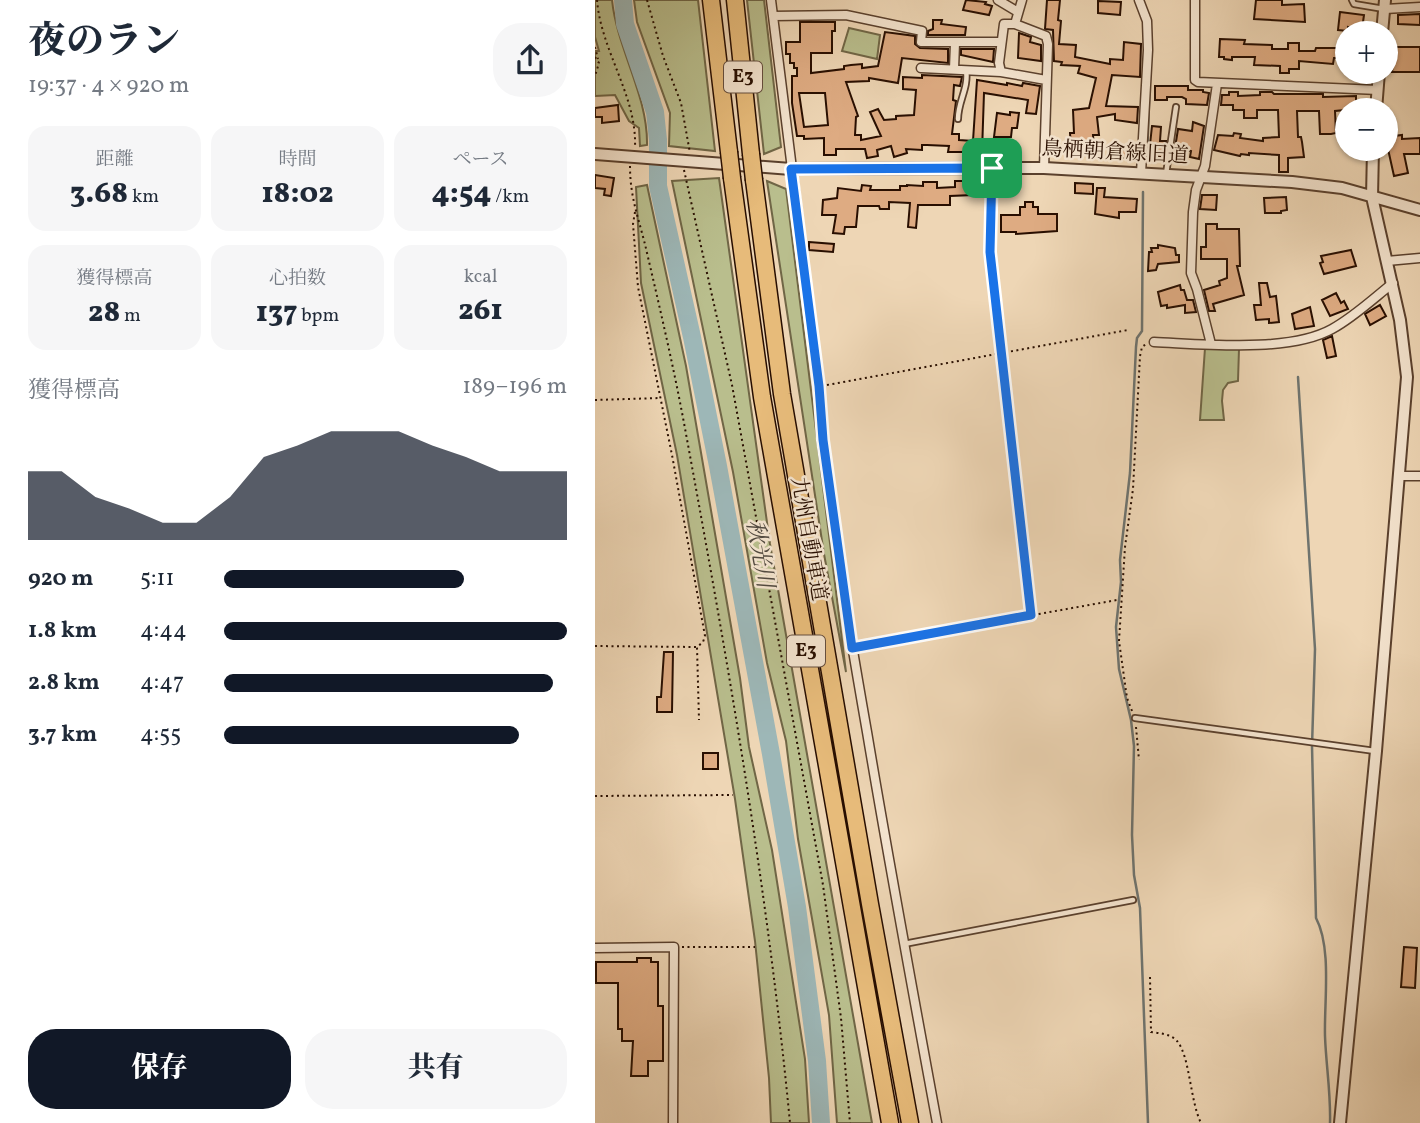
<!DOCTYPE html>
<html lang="ja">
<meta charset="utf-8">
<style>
body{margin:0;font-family:Vollkorn,"Noto Serif JP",serif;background:#f6f6f7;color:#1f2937;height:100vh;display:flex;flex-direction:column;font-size:26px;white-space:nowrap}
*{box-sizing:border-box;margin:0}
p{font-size:23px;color:#747a83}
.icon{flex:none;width:38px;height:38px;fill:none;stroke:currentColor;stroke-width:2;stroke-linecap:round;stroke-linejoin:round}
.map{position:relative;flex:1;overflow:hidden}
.sheet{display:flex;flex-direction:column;background:#fff;width:595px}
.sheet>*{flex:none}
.buttons{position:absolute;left:740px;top:21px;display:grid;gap:14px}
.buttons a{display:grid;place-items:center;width:63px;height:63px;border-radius:50%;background:#fff;box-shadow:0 2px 5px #0004;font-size:35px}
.pin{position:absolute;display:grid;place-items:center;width:60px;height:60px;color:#fff;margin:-30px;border-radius:14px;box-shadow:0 4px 10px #0006}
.round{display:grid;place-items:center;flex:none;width:74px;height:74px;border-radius:28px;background:#f6f6f7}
.summary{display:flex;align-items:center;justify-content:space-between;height:119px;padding:0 28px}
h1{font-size:38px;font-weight:800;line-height:52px}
.figures{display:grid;grid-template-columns:repeat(3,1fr);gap:10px;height:119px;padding:7px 28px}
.figures div{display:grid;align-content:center;border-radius:18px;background:#f6f6f7;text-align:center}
.figures b{font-size:30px;font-weight:800}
.figures small{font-size:19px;font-weight:400}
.figures p{font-size:19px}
.chart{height:196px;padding:14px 28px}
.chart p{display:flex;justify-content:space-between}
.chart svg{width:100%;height:126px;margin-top:7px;fill:#111827;opacity:.7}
.primary-button{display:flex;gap:14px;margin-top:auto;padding:14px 28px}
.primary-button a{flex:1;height:80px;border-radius:28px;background:#111827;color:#fff;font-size:28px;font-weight:800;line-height:80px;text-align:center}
.primary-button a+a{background:#f6f6f7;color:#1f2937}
ul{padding:0 28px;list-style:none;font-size:23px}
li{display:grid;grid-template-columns:112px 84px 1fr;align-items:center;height:52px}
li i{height:18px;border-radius:9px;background:#111827}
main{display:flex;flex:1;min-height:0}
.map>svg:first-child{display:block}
</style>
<main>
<section class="sheet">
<div class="summary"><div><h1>夜のラン</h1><p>19:37 · 4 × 920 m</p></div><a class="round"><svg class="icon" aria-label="share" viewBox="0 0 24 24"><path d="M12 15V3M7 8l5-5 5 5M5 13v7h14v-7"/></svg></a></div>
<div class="figures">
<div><p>距離</p><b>3.68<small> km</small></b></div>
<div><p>時間</p><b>18:02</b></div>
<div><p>ペース</p><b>4:54<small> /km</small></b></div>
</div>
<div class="figures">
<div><p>獲得標高</p><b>28<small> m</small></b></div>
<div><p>心拍数</p><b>137<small> bpm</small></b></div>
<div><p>kcal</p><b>261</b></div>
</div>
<div class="chart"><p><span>獲得標高</span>189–196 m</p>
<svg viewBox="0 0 160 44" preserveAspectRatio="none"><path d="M0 44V20L10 20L20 29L30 33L40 38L50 38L60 29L70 15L80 11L90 6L100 6L110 6L120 11L130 15L140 20L150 20L160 20V44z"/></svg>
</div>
<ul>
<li><b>920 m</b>5:11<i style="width:70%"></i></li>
<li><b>1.8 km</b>4:44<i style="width:100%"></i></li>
<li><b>2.8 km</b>4:47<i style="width:96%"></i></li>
<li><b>3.7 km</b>4:55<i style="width:86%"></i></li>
</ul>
<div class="primary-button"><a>保存</a><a>共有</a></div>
</section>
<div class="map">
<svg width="825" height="1123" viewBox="0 0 825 1123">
<rect width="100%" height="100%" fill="#eed6b5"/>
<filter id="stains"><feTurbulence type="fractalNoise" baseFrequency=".00286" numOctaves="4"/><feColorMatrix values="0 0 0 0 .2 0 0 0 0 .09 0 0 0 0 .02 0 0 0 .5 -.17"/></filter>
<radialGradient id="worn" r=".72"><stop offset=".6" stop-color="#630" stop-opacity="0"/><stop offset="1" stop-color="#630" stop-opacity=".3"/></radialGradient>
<path fill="#b9be8d" stroke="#706646" stroke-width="2" d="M0 0H17C22 49 53 95 52 145L45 146 44 128 34 121 20 95 0 96V51H4L0 37Z
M39 0H103L120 151 74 146 75 113 42 22Z
M152 0H169L186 147 169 154Z
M254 28 285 35 282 59 247 51Z
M124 178 175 544 277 1123H242L234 1015 203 839 191 741 172 663 138 472 77 181Z
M172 181 191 189 251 672 229 554Z
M52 185 91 366 145 678 154 747 177 850 210 1059 214 1123H176L174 1078 160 941 140 799 82 455 46 283 41 187Z
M610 348 644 349 643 381 633 383 628 390 627 401 629 420H605Z"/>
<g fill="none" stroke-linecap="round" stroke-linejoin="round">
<path stroke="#6e736e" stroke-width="2.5" d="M552 159 555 75
M548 192 547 331 542 338 541 347 535 473 525 560 526 582 521 627 524 669 536 720 539 746 537 835 539 875 545 908 553 1123
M703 377 720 649 717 746 721 918C737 948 729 1002 730 1036 731 1065 736 1094 735 1123"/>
<path stroke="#9db7b7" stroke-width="18" d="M28 0 30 24 60 112 63 140V186L97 337 123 466 176 754 202 907 222 1061 226 1123"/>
</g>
<path fill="#deab82" stroke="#280e00" stroke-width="2" fill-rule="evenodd" d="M371 0 391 2 390 4 397 6 394 15 368 10Z
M452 0H465L463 20 466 21 464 44 481 45 480 57 515 64V59L528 60 529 42 546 44 545 77 517 75 511 106 543 107 542 123 520 120V114L502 117 504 135H498L499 148H476L475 133H479L478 110 494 108 501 78 483 73 485 66 466 65 467 62 459 61 458 30 450 29Z
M661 0H687V5L709 4 710 22 659 19Z
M503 1 526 2 525 15 503 13Z
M745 12 769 15 767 29 753 27V31L743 30Z
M825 14V25L803 24V15Z
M338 20H347L346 24 371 27 370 35H333V31L338 29Z
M205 22H240V31H237V53H216V73L249 69V66L256 65 267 64V68L283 66 290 32 320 36V44L325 48 353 49V63L307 58 303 83 274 78V81L251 82 263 116 261 117 260 135H266V140L286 136 275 112 283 109 289 120 301 119V116L319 115 321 90 308 89V77L327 78V75L367 77 365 86 359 85 358 100 361 101 357 134H364V140L378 141 382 80 412 85V83L427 86 428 83 445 86 441 114 431 113 433 100 389 93 387 152H353L354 146 332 145H327V150L311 149 312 153 299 157 296 146 282 150 283 156 272 158 270 149H241V155H229V138L209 139V136H202L197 103V76H202V68H199V63H195V54H191V42H205ZM204 93H230L233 125 209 127Z
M424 33 436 37 435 42 446 45V61L423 58Z
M625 39 650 40 649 44 677 45V49H693V43H704V51H720L721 48H752V58H739L738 64 704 61V69H694V73H685V66L659 65 660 57H637V60L629 59V57H624Z
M800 47H825V72H797Z
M366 49H399L398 62 366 55Z
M560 86H593V90H608V92L614 93 612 105 591 104V99L587 97H572V100H560Z
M634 92H643V96L665 95V92H677L679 94H728V97L761 96V109L740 111 741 133 736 134H725L724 111H702L703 137H706L707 142 709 157 693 158V172H684V155L654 153V155L646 154 645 156 619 150 623 135 638 136 639 133 646 134 645 138 668 141V138L684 137 683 110H662V118H649V110H638V105H626L627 95H634Z
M23 105 24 121 7 123V117H0V108Z
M415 112 424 113 422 128H417L416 137H399L402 113 415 115Z
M598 122 609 126 604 159 595 157 596 151 580 148 583 129 597 131Z
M557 126 566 127 565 141H571L569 158 554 154Z
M807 135V139L825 138V154H809L813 173 799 176 791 140 792 137Z
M515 149 541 150 540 158H514Z
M0 175 19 178 16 196 9 195 10 189 0 188Z
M360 181H378V195L355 196V205H323L321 228 313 227 315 203 294 202V209H285L284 206H263L261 227H250L249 234 238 233 241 215H227L228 200 242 198 243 188 266 191 267 185 276 186 275 190H305V186H312V185L328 186V182H342V188L360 187Z
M480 183 498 184V194L480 193Z
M502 188H510L509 197 542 199 541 212H524V218L500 214Z
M607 195H622L621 210 605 209Z
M691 197 692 210 686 211V213H670L669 198Z
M430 202H438V207H443V214H462V231L421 234V232H406V215H425V207H430Z
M611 224H622V229H644L645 266H642L649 295 618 304 620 311H614L609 290 625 285 624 281 632 278V259H606V247H611Z
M214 242 239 244 238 252 214 250Z
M563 245 580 248 581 255H584V262L563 264 561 270 553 271 554 252H557L556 248H563Z
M756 250 761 266 729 274 725 263 728 262 726 256Z
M664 283H672L675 297 681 296 684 322 674 323V319L661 320 659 305H666Z
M585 285 586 290H589L592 300H598L601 312 590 313V305L572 308V305L566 306 563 292Z
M741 293 746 303 749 301 753 309 735 316 727 300Z
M785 305 791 316 775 325 770 314Z
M715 307 719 326 700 329 697 314Z
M737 336 741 356 732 358 728 340Z
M69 652H78L77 712H62V697H66Z
M108 753H123V769H108Z
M809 947 822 948 820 988 806 987Z
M42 958H56V962H63V1006H68V1061H53V1076H36L38 1041H27V1029H23V983H1V962H42Z"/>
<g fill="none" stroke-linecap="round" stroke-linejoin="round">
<g stroke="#5a402d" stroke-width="8">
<path id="service" d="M757 0 759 4 789 9
M363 119C363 101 374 88 371 70
M571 174 581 107
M540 718 780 751
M309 944 538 900"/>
</g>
<g stroke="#5a402d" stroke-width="11">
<path id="minor" d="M176 0 224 386C232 502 252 618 272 732 294 863 318 993 342 1123
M403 0 423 12
M427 0 420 24 451 36 453 44 449 168
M544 0 552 21 553 50 546 173
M600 0V80L603 82 783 90
M790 9 825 7
M178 16 251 15 327 31 326 42H406
M326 68 406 72 451 80
M359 69 360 43
M406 72 404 63 409 24H420
M792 261 825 258
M559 342C608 344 694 353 737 329 759 317 779 298 798 283
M616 344 602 289 596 273 598 212 601 190 610 166 622 84
M804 476H825
M0 948 79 947 78 1123"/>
</g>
<g stroke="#5a402d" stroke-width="14">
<path id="tertiary" d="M787 33 790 0
M781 110 784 72
M0 154 196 169 449 168 697 182 747 188 825 210
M745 1123 781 751 812 377 805 320 777 197 778 149"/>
</g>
<g stroke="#280e00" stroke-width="19">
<path id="motorway" d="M116 0 134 152
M140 0 156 154
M137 178 167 397 295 1123
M159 180 187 394 275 904 315 1123"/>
</g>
<path stroke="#280e00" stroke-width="2" stroke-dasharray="2 3.5" stroke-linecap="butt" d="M2 0C6 51 42 96 40 147
M52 0 68 56 86 103 95 153
M0 47 3 59
M0 57 4 63 0 76
M35 166C35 200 45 221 52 253 66 313 80 373 91 434 133 662 173 892 195 1123
M89 170 137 385 228 885 246 1018 255 1123
M396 178 395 252 436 615
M40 212 38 224 43 287 77 455 110 636 108 642 102 647 104 720
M232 385 533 330
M0 400 65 398
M0 646 101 647
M265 646 522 600
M537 711 532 698 524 641 530 547 538 489 545 356 547 347 551 344
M541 727 544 760
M0 796 138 795
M87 947H160
M555 977 556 1032C564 1033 576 1034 582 1041 595 1056 595 1101 606 1123"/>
<use href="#service" stroke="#f4e4cf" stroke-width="4.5"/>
<use href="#minor" stroke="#f4e4cf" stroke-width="8"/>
<use href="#tertiary" stroke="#f4e4cf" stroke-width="10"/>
<use href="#motorway" stroke="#e7bb7a" stroke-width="16"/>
<g stroke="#280e00" stroke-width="19" stroke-linecap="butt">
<path id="motorway-bridge" d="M134 152 137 178
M156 154 159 180"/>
</g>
<use href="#motorway-bridge" stroke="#e7bb7a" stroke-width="16"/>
</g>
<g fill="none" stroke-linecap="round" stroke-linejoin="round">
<g stroke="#fff" stroke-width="14">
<path id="route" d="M397 168 395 252 436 615 257 648 228 440 224 386 196 169Z"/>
</g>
<use href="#route" stroke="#1a73e8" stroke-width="9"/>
</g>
<g text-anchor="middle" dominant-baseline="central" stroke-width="5" stroke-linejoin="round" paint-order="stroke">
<g fill="#f4e4cf" stroke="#654e3e" stroke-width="2">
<rect x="129" y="61.5" width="38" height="31" rx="5"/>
<rect x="192" y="635.5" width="38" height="31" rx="5"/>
</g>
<g font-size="19" font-weight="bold" fill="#280e00">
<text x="148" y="77">E3</text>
<text x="211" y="651">E3</text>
</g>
<g font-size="21" fill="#280e00" stroke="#f4e4cf">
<text transform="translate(520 153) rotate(3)">鳥栖朝倉線旧道</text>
<text transform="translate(213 539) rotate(80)">九州自動車道</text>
</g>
<g font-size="23" font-style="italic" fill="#514940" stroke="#f4e4cf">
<text transform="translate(164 554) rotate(80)">秋光川</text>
</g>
</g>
<rect width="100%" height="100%" filter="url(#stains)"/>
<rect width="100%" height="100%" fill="url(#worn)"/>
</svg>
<div class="buttons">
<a>+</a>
<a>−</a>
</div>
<div class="pin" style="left:397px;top:168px;background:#1e9e55"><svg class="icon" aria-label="arrive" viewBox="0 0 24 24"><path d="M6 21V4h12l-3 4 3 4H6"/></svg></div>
</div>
</main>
